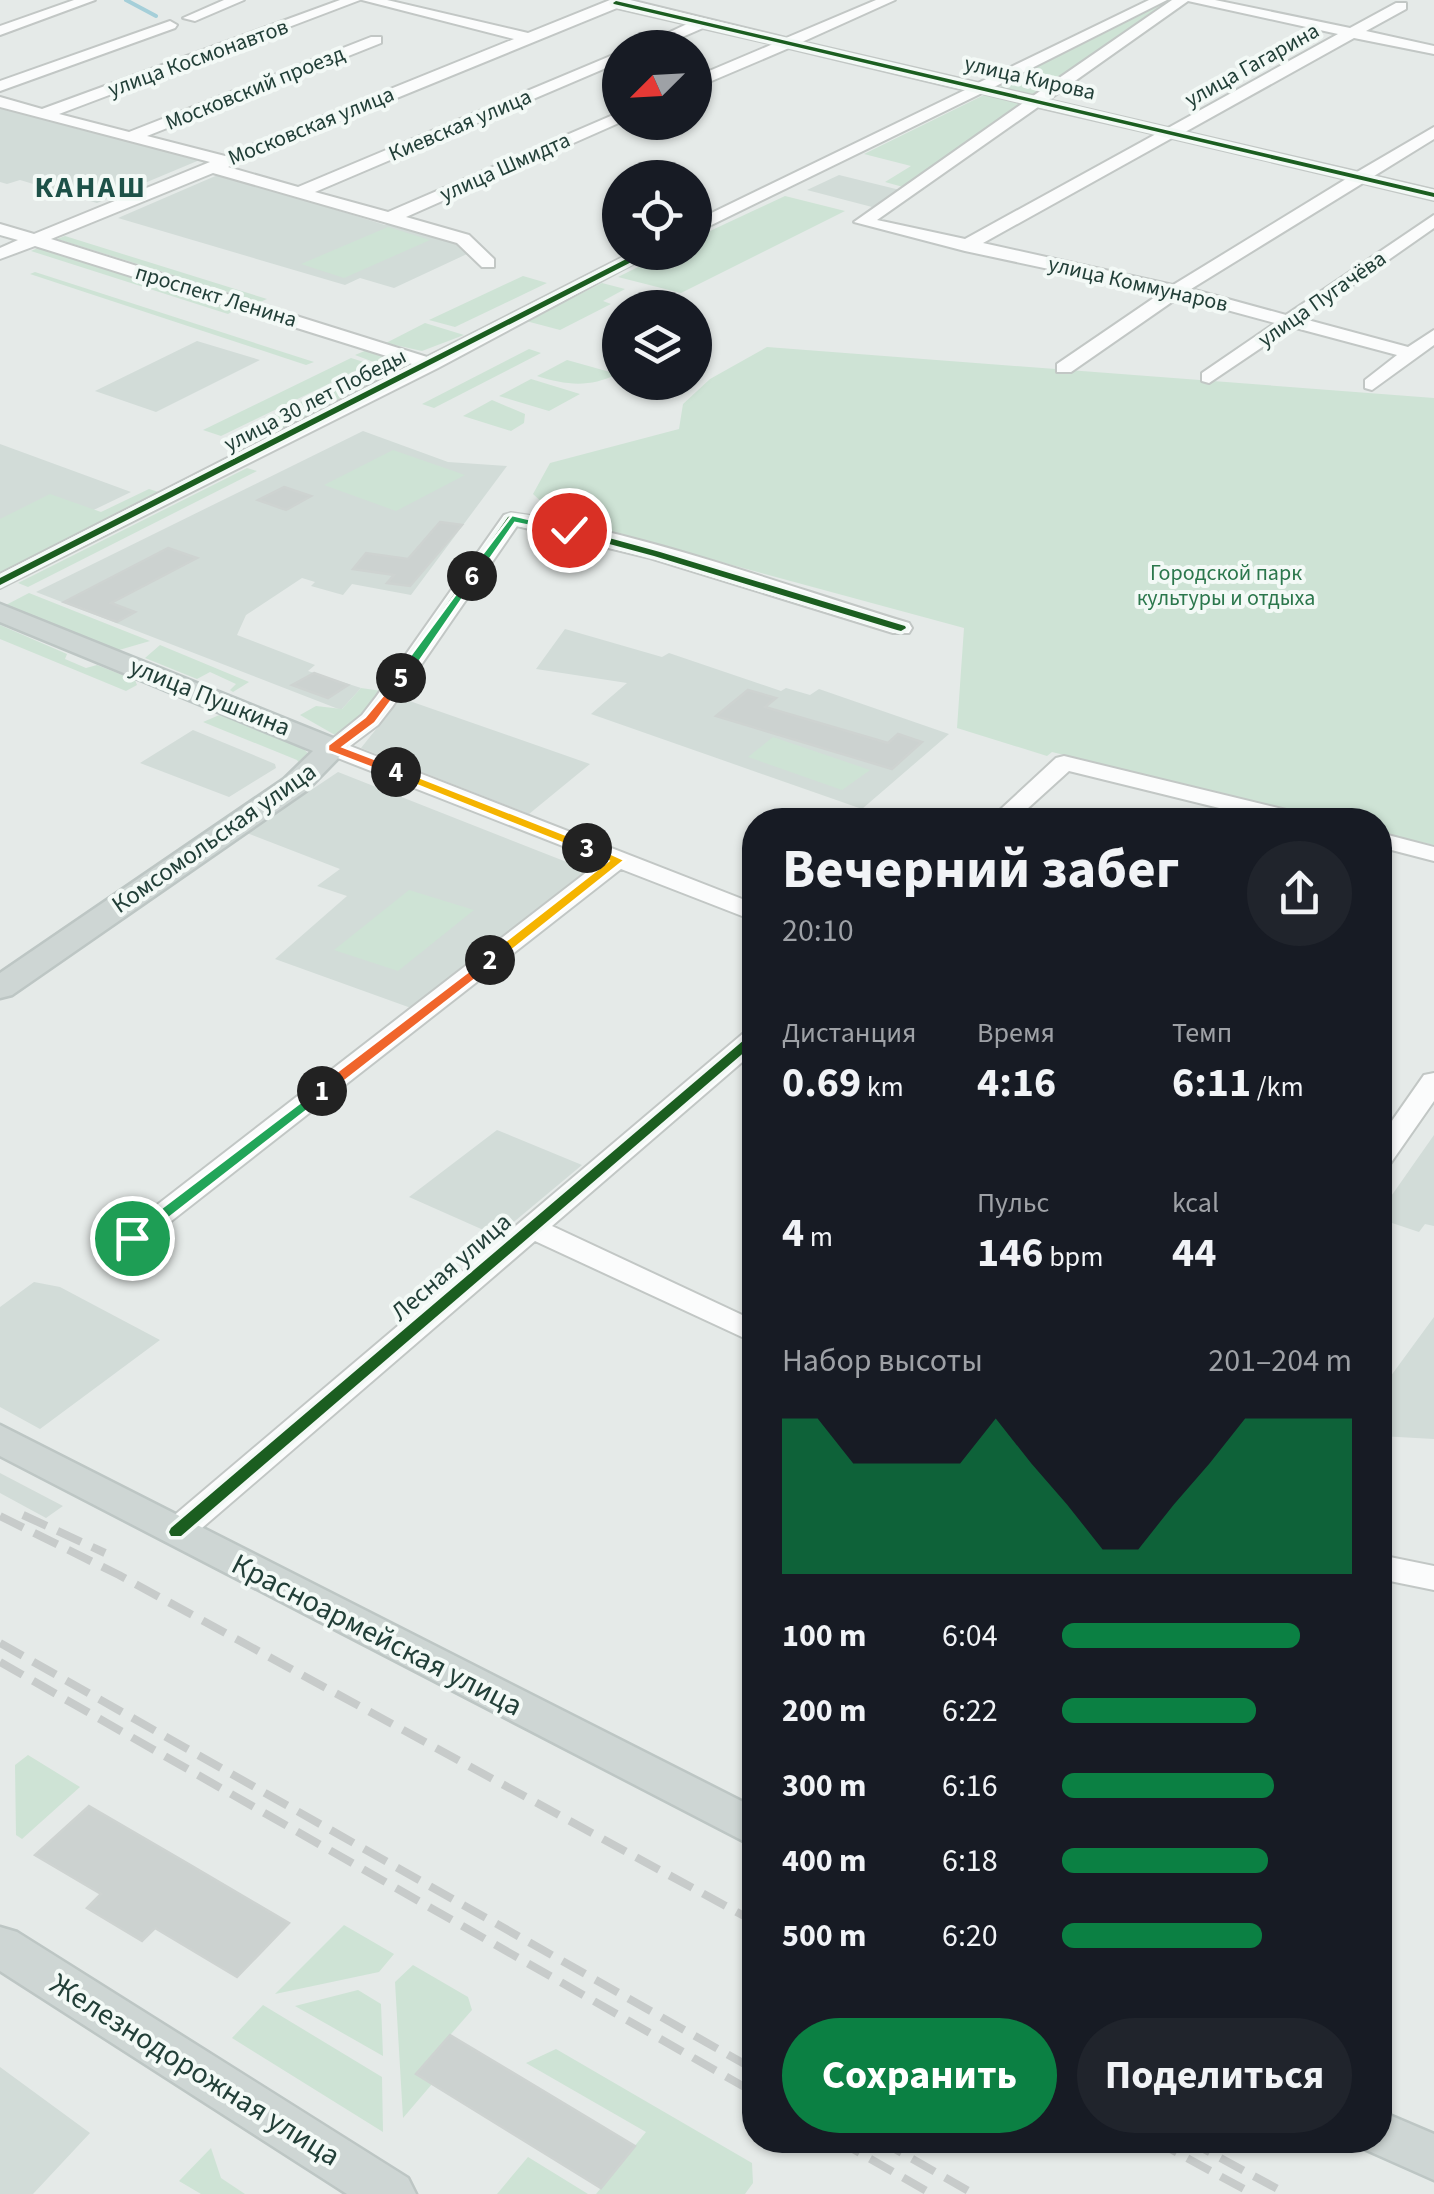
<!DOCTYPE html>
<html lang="ru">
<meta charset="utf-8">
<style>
body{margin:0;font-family:"Source Sans 3",sans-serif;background:#20242c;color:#f1f3f6;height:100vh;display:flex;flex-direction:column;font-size:38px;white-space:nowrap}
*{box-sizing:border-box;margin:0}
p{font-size:32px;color:#9ea1a6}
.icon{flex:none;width:55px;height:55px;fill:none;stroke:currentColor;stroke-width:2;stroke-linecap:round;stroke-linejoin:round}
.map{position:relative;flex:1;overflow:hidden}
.details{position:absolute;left:742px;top:808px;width:650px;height:1345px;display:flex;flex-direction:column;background:#171b24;border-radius:40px;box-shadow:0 2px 8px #0004}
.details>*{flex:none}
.needle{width:65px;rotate:246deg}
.tools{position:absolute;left:602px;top:30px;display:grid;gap:20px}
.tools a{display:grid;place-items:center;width:110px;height:110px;border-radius:50%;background:#171b24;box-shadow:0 2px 8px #0004;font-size:50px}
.pin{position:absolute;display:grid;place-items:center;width:85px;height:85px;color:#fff;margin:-42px;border:5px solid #fff;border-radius:50%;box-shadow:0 2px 10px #0007}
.km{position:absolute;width:50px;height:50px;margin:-25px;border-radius:50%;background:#222;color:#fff;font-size:28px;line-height:50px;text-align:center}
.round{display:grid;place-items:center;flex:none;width:105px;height:105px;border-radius:52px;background:#20242c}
.summary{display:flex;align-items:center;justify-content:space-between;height:170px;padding:0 40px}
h1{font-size:55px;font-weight:700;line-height:75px}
.metrics{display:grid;grid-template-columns:repeat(3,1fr);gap:15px;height:170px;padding:10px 40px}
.metrics div{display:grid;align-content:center}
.metrics b{font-size:42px;font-weight:700}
.metrics small{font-size:28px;font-weight:400}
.metrics p{font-size:28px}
.chart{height:280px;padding:20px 40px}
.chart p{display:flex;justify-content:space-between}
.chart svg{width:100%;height:180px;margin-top:10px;fill:#0b8043;opacity:.7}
.button{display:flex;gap:20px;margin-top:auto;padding:20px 40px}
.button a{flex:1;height:115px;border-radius:60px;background:#0b8043;color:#fff;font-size:40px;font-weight:700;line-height:115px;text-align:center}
.button a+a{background:#20242c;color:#f1f3f6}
ul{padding:0 40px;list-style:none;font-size:32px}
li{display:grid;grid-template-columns:160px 120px 1fr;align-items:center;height:75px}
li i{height:25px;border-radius:12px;background:#0b8043}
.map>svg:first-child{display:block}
</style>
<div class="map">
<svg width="1434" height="2194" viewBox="0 0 1434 2194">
<rect width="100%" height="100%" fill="#e5eae8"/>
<path fill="#d2dcd8" d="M0 105 81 130 112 133 202 159 97 203 20 180 7 184 0 182Z
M220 174 385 225 391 222 482 247 394 288 360 278 345 285 118 218Z
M839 175 900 190 872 207 807 190Z
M197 341 260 360 156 412 95 391Z
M363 431 448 462 507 466 411 595 352 584 343 595 311 586 315 582 302 578 246 615 237 635 315 665 308 671 361 688 341 710 36 592Z
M0 444 131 492 0 555Z
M565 629 662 657 669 653 781 691 786 688 810 695 819 689 949 734 862 809 591 714 627 683 536 669Z
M401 698 590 764 529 814 361 748Z
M193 730 275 764 276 768 229 797 140 763Z
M338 772 587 870 411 1008 275 959 347 896 317 886 340 869 247 833Z
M497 1130 582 1165 497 1236 409 1197Z
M1434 1135V1226L1425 1224 1419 1232 1380 1219V1212Z
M34 1282 60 1287 160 1340 40 1429 0 1407V1307Z
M1434 1317V1439L1380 1436 1382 1388Z
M0 1473 63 1506 46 1518 0 1493Z
M0 2067 90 2133 33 2194H0Z"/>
<path fill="#cee3d5" d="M1169 0 1033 95 999 87 1111 26Z
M996 93 1023 102 903 187 885 182 911 166 864 154 984 95Z
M785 196 845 211 681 293 618 277 666 253 695 252V238Z
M388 227 430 240 344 278 301 264Z
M65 236 267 299 260 302 57 239Z
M40 247 179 291 177 294 236 309 228 314 31 251Z
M35 272 314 362 306 365 30 274Z
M523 276 547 283 455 327 429 320Z
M602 283 625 289 603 301 611 304 560 330 526 321Z
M425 323 464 335 422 351 386 343Z
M767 347 1434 398V845L1380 833V820H1328L1052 752 1047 756 957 728 964 628 559 518 533 494 550 463 679 429 683 404 710 379Z
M529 349 541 353 434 408 422 404Z
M367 350 396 359 400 367 279 430 269 427 250 437 256 441 247 445 226 438 379 364 355 355Z
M351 358 370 364 221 436 203 430Z
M567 360 617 374C589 388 566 385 537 376Z
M531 379 580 394 549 411 499 396Z
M492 400 525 414 524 423 511 431 463 416Z
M393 450 465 475 396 511 324 485Z
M247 468 257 471 28 587 18 583Z
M149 489 162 493 0 573V519L50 494 101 512Z
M29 593 150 641 119 650 4 606Z
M0 625 67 654 65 659 86 668 97 665 135 680 137 685 126 691 0 639Z
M160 645 249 682 233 692 230 690 236 684 210 672 197 679 145 658Z
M361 688 382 691 351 734 335 735 300 715 316 706 342 709Z
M224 713 297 743 309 754 308 764 289 780 284 778 300 764 297 760 203 722Z
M773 737 870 770 842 790 748 757Z
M409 890 474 910 398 971 334 950Z
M28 1755 80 1787 22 1839 16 1835 15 1765Z
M344 1925 394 1954 379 1972 275 1994Z
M413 1965 468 1997 472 2010 416 2074 432 2084 403 2118 395 1982Z
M358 1990 381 2004 383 2056 295 2006Z
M263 2005 382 2077 383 2132 232 2038Z
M556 2049 752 2163 753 2183 745 2194H596L646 2132 526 2063Z
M211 2148 221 2178 245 2194H201L179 2181Z
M528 2157 588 2194H497Z"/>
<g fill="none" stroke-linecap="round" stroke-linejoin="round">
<path stroke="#a5cfd9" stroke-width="4" d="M126 0 156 16"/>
</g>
<path fill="#ccd2d0" stroke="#ced3d1" stroke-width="2.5" d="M284 487 311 496 286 510 258 500Z
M440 522 462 525 410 586 387 583 394 575 353 569 366 553 408 559Z
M168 548 197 558 111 603 135 612 117 622 64 602Z
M314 673 348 685 328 698 292 685Z
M748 690 776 698 765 707 888 743 898 734 922 742 892 769 716 716Z
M89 1806 187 1863 289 1923 237 1977 155 1928 142 1941 87 1908 101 1894 35 1855Z
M450 2035 635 2146 601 2188 416 2074Z"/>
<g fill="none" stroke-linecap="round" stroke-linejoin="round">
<g stroke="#c2c7c5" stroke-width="4">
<path id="minor" d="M74 0H95L0 35V26Z
M224 0H244L195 21 183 18Z
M340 0H360L59 114 129 132 371 37H381V43L147 136 225 156 514 39 362 0H387L528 33 610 0H630L786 38 876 0H895L802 42 978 83 1149 0H1167L994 87 1033 96 1172 0H1215L1350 28 1396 3H1406V9L1366 31 1434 46V54L1354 38 1185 132 1357 172 1434 127V139L1374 176 1434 190V200L1363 183 1191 289 1286 315 1434 215V228L1304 319 1408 347 1434 330V345L1372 390 1365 388V380L1397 355 1292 327 1209 383 1202 381V373L1275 323 1179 297 1071 372H1057V364L1161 293 965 251 854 222 1023 103 982 93 695 233V221L965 90 789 48 695 88V77L773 44 703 28 657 48H636L687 24 617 8 228 167 298 187 620 52V62L315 192 388 212 620 112 621 122 406 217 469 235 494 259V267H482L457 243 213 173 51 239 427 357 633 252H655L438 368 0 588V574L412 364 35 246 0 259V248L18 240 0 235V224L34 234 210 162 0 107V97L42 109ZM1188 1 1338 34 1168 128 1048 100ZM1038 107 1156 134 965 239 877 220ZM1172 138 1346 179 1173 285 983 243Z
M170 21 177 25 175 28 0 91V81Z
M511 513C639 531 783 585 909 623L912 628 909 633H893L650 558 517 526 392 707 378 725 350 746 755 904V921L621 869 142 1244H122L117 1238 122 1232 601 861 325 753 321 748 362 715 376 697 504 515Z
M1064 756 1307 815 1310 820H1268L1069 771 1015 820H989L1056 758Z
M1380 833 1434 847V861L1380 847Z
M755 1029V1051L552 1226 755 1321V1343L535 1241 188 1540 176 1543 164 1540 160 1532 164 1524 746 1031Z
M1434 1073V1101L1390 1164 1380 1167V1138L1424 1075Z
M1380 1555 1434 1566V1590L1380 1579Z"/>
</g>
<g stroke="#bdc6c4" stroke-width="5">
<path id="major" d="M0 604 343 742 348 748 306 791 12 995 0 998V973L284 779 313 751 0 622Z
M0 1425 755 1808V1847L0 1456Z
M0 1927 17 1932 408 2178 416 2194H347L0 1971Z
M1380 2111 1434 2134V2180L1362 2148 1358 2140H1380Z"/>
</g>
<use href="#minor" fill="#fbfcfc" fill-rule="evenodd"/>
<use href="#major" fill="#ced6d4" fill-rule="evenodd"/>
<path stroke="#c7cbca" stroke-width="8" stroke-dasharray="26 12" stroke-linecap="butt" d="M23 1515 105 1553
M0 1516 119 1575 755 1922
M0 1643 755 2070
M0 1662 755 2093
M837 2140 932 2194
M879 2140 974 2194
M1154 2140 1253 2194
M1187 2140 1287 2194"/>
<g stroke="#f3f9f6" stroke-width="7">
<path id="cycleway" d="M616 1 1434 193V197L614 4 613 3Z
M640 252H651L0 585V578Z
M511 516 547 521 660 552 905 626 906 628 901 631 897 630 654 556 546 527 513 522 388 704 374 722 337 750H329V746L366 718 380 700 508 517Z
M755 1033V1043L181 1536H171L169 1532 171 1528 751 1034Z"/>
</g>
<use href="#cycleway" fill="#1b5e20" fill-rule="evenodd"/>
</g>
<path fill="#22a559" stroke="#fff" stroke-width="2.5" d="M322 1086 330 1091 328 1094 138 1242H126V1235Z"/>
<path fill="#f0652b" stroke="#fff" stroke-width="2.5" d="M490 955 496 957V963L328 1094H317V1087Z"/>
<path fill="#f5b400" stroke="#fff" stroke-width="2.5" d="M582 845H592L625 860 496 963H485V957L608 861 582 851Z"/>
<path fill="#f5b400" stroke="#fff" stroke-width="2.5" d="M396 768 592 845 594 848 582 851 391 775 389 772Z"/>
<path fill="#f0652b" stroke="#fff" stroke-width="2.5" d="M401 674 408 678 375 723 343 747 401 769V775H391L328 751V745L365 717Z"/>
<path fill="#22a559" stroke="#fff" stroke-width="2.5" d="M472 572 478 576 406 681H396V675Z"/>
<path fill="#22a559" stroke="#fff" stroke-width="2.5" d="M512 515 575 530 569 534 515 523 476 579H468V573Z"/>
<g text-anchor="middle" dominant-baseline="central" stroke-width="8" stroke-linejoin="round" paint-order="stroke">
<g font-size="22" fill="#223f38" stroke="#f3f9f6">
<text transform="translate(198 58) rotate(-20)">улица Космонавтов</text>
<text transform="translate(1252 65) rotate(-29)">улица Гагарина</text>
<text transform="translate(1030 78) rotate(13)">улица Кирова</text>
<text transform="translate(255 88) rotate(-22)">Московский проезд</text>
<text transform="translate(460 125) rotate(-23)">Киевская улица</text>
<text transform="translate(311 126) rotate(-22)">Московская улица</text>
<text transform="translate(505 167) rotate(-24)">улица Шмидта</text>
<text transform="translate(1138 284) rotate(13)">улица Коммунаров</text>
<text transform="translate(216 296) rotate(17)">проспект Ленина</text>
<text transform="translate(1322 299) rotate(-35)">улица Пугачёва</text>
<text transform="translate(315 400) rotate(-27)">улица 30 лет Победы</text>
</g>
<g font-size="22" fill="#2b774c" stroke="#f3f9f6">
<text x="1226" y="573">Городской парк<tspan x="1226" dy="25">культуры и отдыха</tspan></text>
</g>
<g font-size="25" fill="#223f38" stroke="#f3f9f6">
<text transform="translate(210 697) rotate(22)">улица Пушкина</text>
<text transform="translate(214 838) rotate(-35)">Комсомольская улица</text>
<text transform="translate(451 1267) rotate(-41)">Лесная улица</text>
</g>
<g font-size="30" font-weight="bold" letter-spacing="2.5" fill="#1d5148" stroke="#f3f9f6">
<text x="91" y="187">КАНАШ</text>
</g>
<g font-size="30" fill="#223f38" stroke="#f3f9f6">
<text transform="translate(377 1635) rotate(27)">Красноармейская улица</text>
<text transform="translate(195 2070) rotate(32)">Железнодорожная улица</text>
</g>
</g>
</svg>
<div class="tools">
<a><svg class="needle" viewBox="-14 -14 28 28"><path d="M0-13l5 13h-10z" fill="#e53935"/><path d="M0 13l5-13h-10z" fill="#9ea1a6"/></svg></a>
<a><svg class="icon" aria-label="locate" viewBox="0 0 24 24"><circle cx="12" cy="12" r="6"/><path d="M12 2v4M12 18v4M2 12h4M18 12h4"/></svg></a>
<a><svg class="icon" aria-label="layers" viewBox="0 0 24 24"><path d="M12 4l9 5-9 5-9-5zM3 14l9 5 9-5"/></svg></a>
</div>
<div class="pin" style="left:132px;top:1238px;background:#1e9e55"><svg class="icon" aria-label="arrive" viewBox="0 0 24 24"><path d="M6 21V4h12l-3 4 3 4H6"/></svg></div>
<div class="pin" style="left:569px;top:530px;background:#d93025"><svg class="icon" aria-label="check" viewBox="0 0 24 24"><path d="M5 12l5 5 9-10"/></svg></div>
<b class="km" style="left:322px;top:1091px">1</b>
<b class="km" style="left:490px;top:960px">2</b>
<b class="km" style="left:587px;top:848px">3</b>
<b class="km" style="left:396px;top:772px">4</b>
<b class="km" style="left:401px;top:678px">5</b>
<b class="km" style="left:472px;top:576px">6</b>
<section class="details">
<div class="summary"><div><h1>Вечерний забег</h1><p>20:10</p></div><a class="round"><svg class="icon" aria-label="share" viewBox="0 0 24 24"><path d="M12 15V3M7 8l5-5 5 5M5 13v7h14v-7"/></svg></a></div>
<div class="metrics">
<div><p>Дистанция</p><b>0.69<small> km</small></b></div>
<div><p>Время</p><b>4:16</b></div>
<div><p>Темп</p><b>6:11<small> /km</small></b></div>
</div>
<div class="metrics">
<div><b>4<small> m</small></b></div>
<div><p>Пульс</p><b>146<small> bpm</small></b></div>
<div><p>kcal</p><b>44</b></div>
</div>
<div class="chart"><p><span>Набор высоты</span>201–204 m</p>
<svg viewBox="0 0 160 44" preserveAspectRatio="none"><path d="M0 44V6L10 6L20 17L30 17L40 17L50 17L60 6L70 17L80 27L90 38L100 38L110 27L120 17L130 6L140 6L150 6L160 6V44z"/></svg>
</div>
<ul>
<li><b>100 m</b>6:04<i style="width:82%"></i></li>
<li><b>200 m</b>6:22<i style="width:67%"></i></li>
<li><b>300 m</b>6:16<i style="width:73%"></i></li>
<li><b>400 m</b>6:18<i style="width:71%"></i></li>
<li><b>500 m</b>6:20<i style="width:69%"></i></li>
</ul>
<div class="button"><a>Сохранить</a><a>Поделиться</a></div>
</section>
</div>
